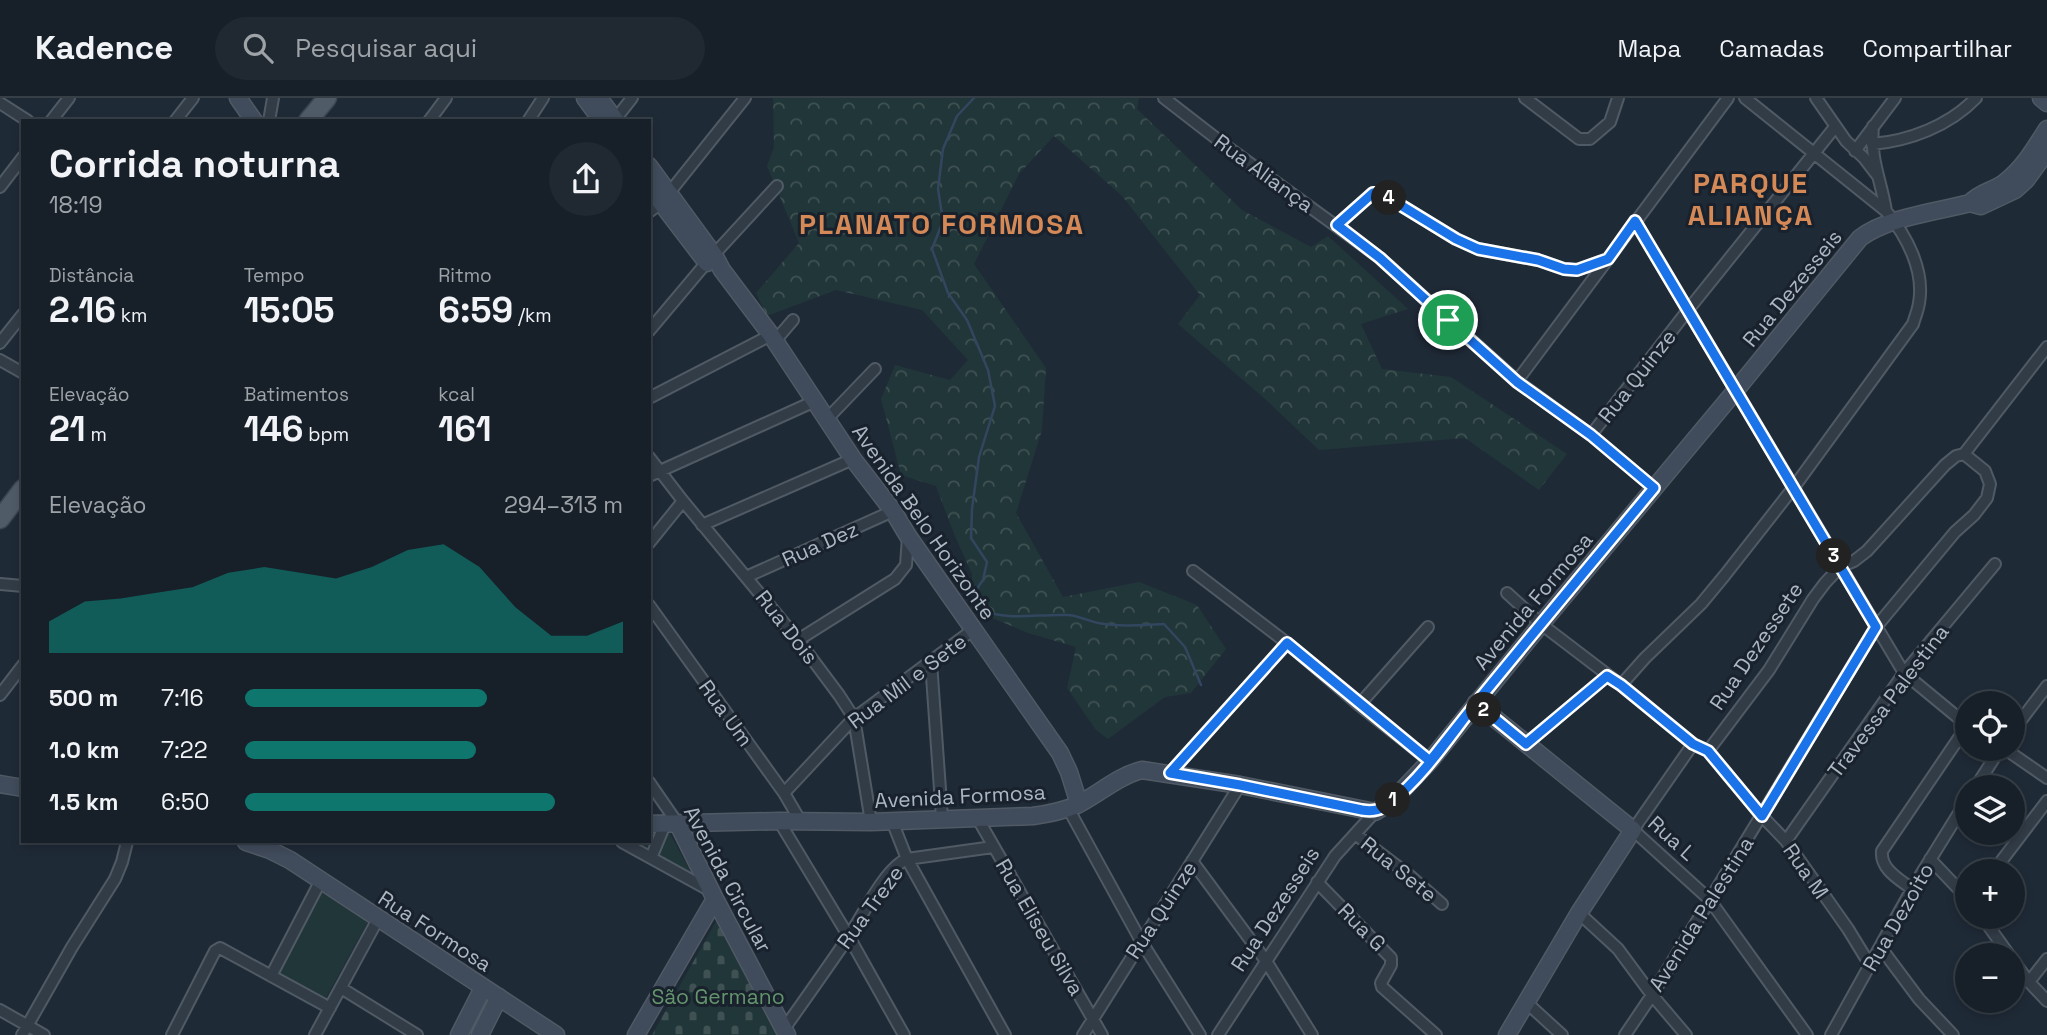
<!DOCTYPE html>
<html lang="pt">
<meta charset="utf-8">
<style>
body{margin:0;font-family:"Space Grotesk",sans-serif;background:#202831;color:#f1f3f6;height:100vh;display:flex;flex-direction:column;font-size:26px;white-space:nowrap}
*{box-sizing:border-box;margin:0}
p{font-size:23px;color:#9ea3a8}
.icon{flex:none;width:38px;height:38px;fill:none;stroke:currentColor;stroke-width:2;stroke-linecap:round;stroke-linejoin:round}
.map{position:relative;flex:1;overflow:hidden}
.drawer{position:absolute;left:21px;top:21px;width:630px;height:724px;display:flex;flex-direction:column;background:#172029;border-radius:0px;box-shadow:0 4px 10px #0003,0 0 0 2px #363e46}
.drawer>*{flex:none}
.fabs{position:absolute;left:1955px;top:593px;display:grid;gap:14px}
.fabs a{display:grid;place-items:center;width:70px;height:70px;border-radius:50%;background:#172029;box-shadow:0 4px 10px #0003,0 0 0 2px #363e46;font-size:35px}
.pin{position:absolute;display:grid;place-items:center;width:60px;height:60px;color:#fff;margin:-30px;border:4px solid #fff;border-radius:50%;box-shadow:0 2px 7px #0007}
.km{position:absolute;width:35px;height:35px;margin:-18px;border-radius:50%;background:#222;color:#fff;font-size:19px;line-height:35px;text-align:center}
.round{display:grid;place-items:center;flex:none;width:74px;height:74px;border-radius:37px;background:#202831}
.overview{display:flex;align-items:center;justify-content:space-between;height:119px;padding:0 28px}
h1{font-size:38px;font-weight:600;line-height:52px}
.stats{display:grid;grid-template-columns:repeat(3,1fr);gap:10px;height:119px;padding:7px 28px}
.stats div{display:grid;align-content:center}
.stats b{font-size:35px;font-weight:600}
.stats small{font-size:19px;font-weight:400}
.stats p{font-size:19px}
.chart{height:196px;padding:14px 28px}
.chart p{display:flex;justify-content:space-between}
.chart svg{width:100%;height:126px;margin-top:7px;fill:#0f766e;opacity:.7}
ul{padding:0 28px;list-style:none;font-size:23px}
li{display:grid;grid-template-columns:112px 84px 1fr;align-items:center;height:52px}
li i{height:18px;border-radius:9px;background:#0f766e}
header{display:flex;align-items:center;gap:42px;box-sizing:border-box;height:98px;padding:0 35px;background:#172029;border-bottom:2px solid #363e46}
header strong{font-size:33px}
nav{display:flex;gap:38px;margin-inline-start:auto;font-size:24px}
.search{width:490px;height:63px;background:#202831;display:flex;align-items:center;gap:18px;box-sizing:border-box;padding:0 24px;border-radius:38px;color:#9ea3a8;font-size:26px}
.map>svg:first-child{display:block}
</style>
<header>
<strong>Kadence</strong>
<div class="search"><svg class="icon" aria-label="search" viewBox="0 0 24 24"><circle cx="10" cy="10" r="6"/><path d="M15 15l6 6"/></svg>Pesquisar aqui</div>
<nav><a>Mapa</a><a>Camadas</a><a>Compartilhar</a></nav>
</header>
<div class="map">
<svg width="2047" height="937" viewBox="0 0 2047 937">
<defs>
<pattern id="grass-tufts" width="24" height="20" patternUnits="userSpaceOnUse" patternTransform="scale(1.75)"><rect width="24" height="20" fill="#213638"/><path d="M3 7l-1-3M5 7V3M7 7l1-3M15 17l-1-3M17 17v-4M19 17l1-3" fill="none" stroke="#3f5153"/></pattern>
<pattern id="forest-crowns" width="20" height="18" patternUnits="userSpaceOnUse" patternTransform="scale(1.75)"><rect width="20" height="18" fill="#213638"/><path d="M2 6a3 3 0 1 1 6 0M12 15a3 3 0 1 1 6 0" fill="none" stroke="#3f5153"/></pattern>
<pattern id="cemetery-stones" width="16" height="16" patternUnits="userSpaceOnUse" patternTransform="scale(1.75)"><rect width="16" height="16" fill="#213638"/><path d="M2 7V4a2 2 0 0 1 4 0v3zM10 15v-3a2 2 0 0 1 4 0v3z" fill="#3f5153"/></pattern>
</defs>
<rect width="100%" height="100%" fill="#1f2a37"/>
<path fill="url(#grass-tufts)" d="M649 732H668L692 777 633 744H649Z"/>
<path fill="url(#forest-crowns)" d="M773 0H1139L1137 11 1242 112 1311 149 1328 138 1408 211 1361 226 1382 271 1451 279 1567 356 1539 392 1465 340 1319 352 1264 300 1178 226 1200 197 1122 98 1054 38 1019 76 974 166 1046 270 1042 332 1016 415 1063 499 1139 484 1197 507 1226 551 1191 595 1165 599 1108 641 1096 632 1067 590 1076 549 1028 535 971 511 972 476 954 436 936 388 901 377 881 301 895 267 950 282 968 262 922 212 836 192 767 218 756 195 799 145 767 68 774 49Z"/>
<path fill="url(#cemetery-stones)" d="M718 820 782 937H652Z"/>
<path fill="#213638" d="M322 795 369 822 326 900 278 874Z"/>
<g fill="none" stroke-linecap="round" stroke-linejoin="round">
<path stroke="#32465f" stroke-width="2.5" d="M974 0 957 18 943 51 938 91 943 123 932 151 948 195 967 222 988 272 995 308 979 359 972 411 971 440 987 464 983 482 972 498 980 512C1010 523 1035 516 1067 517 1077 517 1088 523 1098 525 1120 529 1142 527 1164 526L1185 549 1201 587"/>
<g stroke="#505a65" stroke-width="14">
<path id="street" d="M1164 0 1226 48 1380 160 1517 283 1591 337 1654 390
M1525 0 1579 41H1590L1610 24 1618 0
M1816 0 1846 43 1864 60 1877 77
M0 5 28 23
M51 23 69 0
M175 23 193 0
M269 23 273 0
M429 23 446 0
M528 23 543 0
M614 23 632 0
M1873 28C1870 63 1881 81 1886 113
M1872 46C1909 43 1949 28 1976 0
M1855 53 1895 0
M0 89 23 59
M649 114 661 105 745 0
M1635 123 1904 575 1967 627
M1337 127 1373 95 1384 97 1456 141 1478 151 1538 162 1564 171 1577 172 1605 162
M649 233 707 164 777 88
M775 243 793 222
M0 245 23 216
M0 262 23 275
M1517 283 1728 0
M649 300 771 237
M827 321 875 271
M1591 337 1688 212 1835 29
M1964 356 2047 249
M649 359 683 403 798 542 839 597 854 620 871 724
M649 378 815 303
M702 427 853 361
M649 445 683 403
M1193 473 1287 545 1359 607 1430 663
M746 479 893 413
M0 486 23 488
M1507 495 1541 526 1621 587 1693 646 1708 653 1762 718 1786 743 1848 831 1870 867
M649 507 784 695 801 724
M798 542 895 481 906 467 908 439
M931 564 942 720
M1621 587 1645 560 1701 506 1725 477 1794 389 1913 226C1915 219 1918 212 1919 205 1925 172 1906 137 1886 113L1745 0
M0 597 23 567
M1359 607 1428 529
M2012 634 2047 588
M1526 646 1607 578
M1693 646 1633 732 1709 801 1807 937
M2005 651 2047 680
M1708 653 1769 572 1813 501 1825 485 1840 469 1854 463 1867 453 1945 367 1956 358 1964 356
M1170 675 1287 545
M649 684 678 726
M1975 690 2000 651
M784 695 854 620 974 531
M1068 710 1141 843 1200 937
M978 721 1102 937
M779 723 849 839 904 937
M892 723 907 761 1005 937
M1355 736 1409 777 1442 806
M1786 743 1904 575 1995 466
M622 744 711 793
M651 760 665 726
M1930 761 1967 800
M1192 763 1266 863 1312 937
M1993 774 2047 703
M1317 784 1391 860V867L1381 885 1382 889 1436 937
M1912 791C1899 781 1880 771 1882 753L1967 628
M1579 815 1618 851 1652 897 1686 937
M1982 819 2010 858
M1881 850 1919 901 1953 937
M2012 861 2029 884 2047 903
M271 878 321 782
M2029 884 2047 861
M341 890 417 937
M1527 905 1562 937
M0 912 44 937
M784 931C806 900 828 869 849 838 863 817 885 770 907 761L993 749
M22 937 72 849 115 781 122 764 127 744
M172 937 215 853 220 850 330 910
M315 937 378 821
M1083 937 1240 687
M1218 937 1335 758 1375 714
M1625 937 1652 897 1876 529 1955 434 1974 417 1987 400 1990 386 1985 373 1964 356
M1831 937 1912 791 1967 702"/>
</g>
<g stroke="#505a65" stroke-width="19">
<path id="secondary" d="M238 0 254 23
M585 0 602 23
M599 0 616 23
M2041 0 2047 5
M649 68 714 157 722 172 771 237 853 361 893 413 908 438 1060 655 1069 674 1079 706
M649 89 707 165
M1970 105C1980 94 1993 93 2004 85 2023 71 2035 50 2047 31
M1970 105 1981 108 2015 92 2026 82 2047 53
M1476 605 1633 732 1579 815 1507 937
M0 686 23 690
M649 726 779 723 871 724 1033 718C1048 716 1063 713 1077 707 1099 696 1118 678 1142 672L1240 687 1375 714 1391 704 1430 663 1541 526 1736 292 1860 140C1888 119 1936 114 1970 105
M678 726 715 801 787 937
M246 744 270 752 290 762 556 937
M459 937 483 890
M480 937 499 899
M636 937 715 801"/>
</g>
<g stroke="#3c4551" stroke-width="21">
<path id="primary" d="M308 23 327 0
M0 421 23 391"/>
</g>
<use href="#street" stroke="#323c47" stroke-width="10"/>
<use href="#secondary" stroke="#404b5b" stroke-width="16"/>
<use href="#primary" stroke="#505b68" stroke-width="18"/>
</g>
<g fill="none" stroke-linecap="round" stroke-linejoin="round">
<g stroke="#fff" stroke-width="14">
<path id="route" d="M1448 222 1517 284 1591 337 1654 390C1596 460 1538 529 1481 599 1452 634 1427 675 1391 704 1381 712 1374 714 1362 712L1240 687 1170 675 1287 545 1430 663 1476 605 1526 646 1607 578 1621 587 1693 646 1708 653 1762 718 1876 529 1635 123 1608 161 1577 172 1564 171 1538 162 1478 151 1456 141 1384 97 1373 95 1337 127 1380 160 1448 222"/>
</g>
<use href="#route" stroke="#1a73e8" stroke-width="9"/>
</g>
<g text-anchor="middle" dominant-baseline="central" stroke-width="6" stroke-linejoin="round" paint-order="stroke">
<g font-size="21" fill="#acb7c4" stroke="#18212c">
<text transform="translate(1264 75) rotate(36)">Rua Aliança</text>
<text transform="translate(1792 190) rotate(-51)">Rua Dezesseis</text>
<text transform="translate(1637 278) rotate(-52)">Rua Quinze</text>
<text transform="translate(924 424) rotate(55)">Avenida Belo Horizonte</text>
<text transform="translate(820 446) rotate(-24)">Rua Dez</text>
<text transform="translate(1533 503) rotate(-50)">Avenida Formosa</text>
<text transform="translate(787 529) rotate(52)">Rua Dois</text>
<text transform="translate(1756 548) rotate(-56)">Rua Dezessete</text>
<text transform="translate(907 583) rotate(-37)">Rua Mil e Sete</text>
<text transform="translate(1888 603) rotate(-53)">Travessa Palestina</text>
<text transform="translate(726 615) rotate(54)">Rua Um</text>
<text transform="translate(960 698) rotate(-3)">Avenida Formosa</text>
<text transform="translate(1672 740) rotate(42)">Rua L</text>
<text transform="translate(1399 771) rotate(39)">Rua Sete</text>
<text transform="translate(1806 773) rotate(55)">Rua M</text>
<text transform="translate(728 781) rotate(62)">Avenida Circular</text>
<text transform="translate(870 809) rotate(-54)">Rua Treze</text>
<text transform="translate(1275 811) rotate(-57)">Rua Dezesseis</text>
<text transform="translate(1161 812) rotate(-57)">Rua Quinze</text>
<text transform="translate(1701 816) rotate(-58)">Avenida Palestina</text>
<text transform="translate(1898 819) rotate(-60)">Rua Dezoito</text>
<text transform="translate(1040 829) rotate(60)">Rua Eliseu Silva</text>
<text transform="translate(1362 829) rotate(45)">Rua G</text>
<text transform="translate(435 833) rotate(33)">Rua Formosa</text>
</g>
<g font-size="21" fill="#64956d" stroke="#18212c">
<text x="718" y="898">São Germano</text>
</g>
<g font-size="28" font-weight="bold" letter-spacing="2" fill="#d58956" stroke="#18212c">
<text x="1751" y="85">PARQUE<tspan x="1751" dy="32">ALIANÇA</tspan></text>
<text x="942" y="126">PLANATO FORMOSA</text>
</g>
</g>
</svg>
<div class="fabs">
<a><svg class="icon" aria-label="locate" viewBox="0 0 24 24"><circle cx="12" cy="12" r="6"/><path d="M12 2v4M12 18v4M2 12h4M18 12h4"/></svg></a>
<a><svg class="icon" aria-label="layers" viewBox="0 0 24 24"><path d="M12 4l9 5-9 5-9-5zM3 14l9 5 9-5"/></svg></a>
<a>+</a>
<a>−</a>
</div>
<div class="pin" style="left:1448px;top:222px;background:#1e9e55"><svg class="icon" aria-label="arrive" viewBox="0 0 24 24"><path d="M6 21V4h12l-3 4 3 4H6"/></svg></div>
<b class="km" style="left:1393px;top:702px">1</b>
<b class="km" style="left:1484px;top:612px">2</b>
<b class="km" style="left:1834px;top:458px">3</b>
<b class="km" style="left:1389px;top:100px">4</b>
<section class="drawer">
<div class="overview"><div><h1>Corrida noturna</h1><p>18:19</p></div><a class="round"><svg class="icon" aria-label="share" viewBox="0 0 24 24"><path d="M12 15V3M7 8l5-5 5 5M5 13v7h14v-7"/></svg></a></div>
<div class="stats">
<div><p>Distância</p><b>2.16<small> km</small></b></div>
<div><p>Tempo</p><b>15:05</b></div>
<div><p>Ritmo</p><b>6:59<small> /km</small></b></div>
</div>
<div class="stats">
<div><p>Elevação</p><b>21<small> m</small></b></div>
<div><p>Batimentos</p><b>146<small> bpm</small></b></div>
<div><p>kcal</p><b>161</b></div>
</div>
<div class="chart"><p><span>Elevação</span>294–313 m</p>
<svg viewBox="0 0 160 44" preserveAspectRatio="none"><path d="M0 44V33L10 26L20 25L30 23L40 21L50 16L60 14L70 16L80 18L90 14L100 8L110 6L120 14L130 28L140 38L150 38L160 33V44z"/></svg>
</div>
<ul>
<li><b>500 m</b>7:16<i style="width:64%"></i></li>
<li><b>1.0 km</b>7:22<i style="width:61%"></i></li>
<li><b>1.5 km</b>6:50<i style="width:82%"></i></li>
</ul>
</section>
</div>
